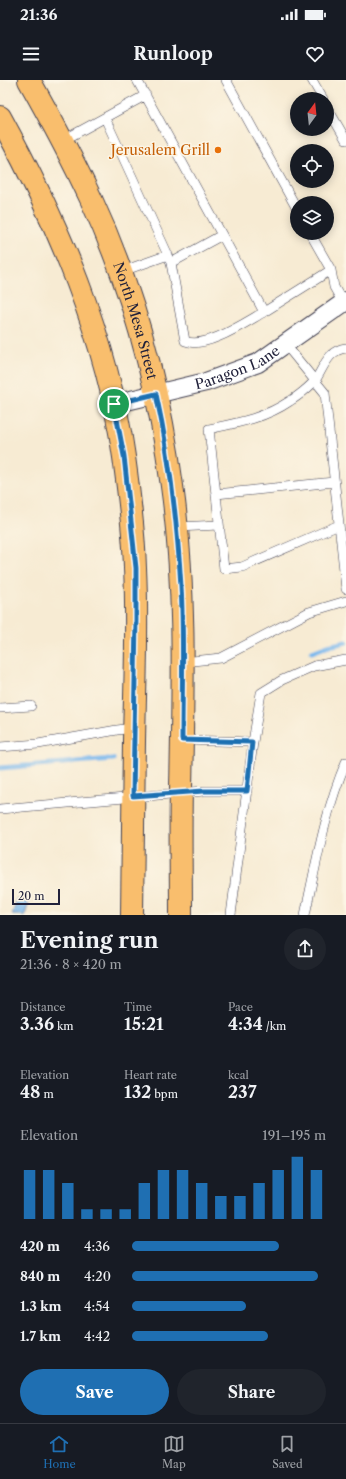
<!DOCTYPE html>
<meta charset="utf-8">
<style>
body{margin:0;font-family:"Libre Caslon Text",serif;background:#20242c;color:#f1f3f6;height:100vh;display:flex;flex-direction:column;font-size:15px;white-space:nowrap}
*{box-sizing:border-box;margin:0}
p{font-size:13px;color:#9ea1a6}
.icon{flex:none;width:22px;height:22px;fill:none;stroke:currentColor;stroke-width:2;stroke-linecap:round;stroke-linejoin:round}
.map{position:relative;height:835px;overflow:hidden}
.side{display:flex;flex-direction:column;background:#171b24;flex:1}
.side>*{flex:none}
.needle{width:26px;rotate:15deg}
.fabs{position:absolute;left:290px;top:12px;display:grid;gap:8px}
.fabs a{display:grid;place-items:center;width:44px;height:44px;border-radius:50%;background:#171b24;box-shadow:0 2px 10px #0003;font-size:20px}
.scale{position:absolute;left:12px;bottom:10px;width:48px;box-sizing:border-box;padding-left:4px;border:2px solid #22223b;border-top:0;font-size:11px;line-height:14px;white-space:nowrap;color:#22223b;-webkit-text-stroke:3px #fcf5e5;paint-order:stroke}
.pin{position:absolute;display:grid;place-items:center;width:34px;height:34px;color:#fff;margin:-17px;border:2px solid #fff;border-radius:50%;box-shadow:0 1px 4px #0007}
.round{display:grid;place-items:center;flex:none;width:42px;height:42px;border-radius:21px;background:#20242c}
.headline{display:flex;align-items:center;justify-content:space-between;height:68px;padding:0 20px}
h1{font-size:22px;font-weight:800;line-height:30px}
.figures{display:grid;grid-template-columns:repeat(3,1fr);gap:6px;height:68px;padding:4px 20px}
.figures div{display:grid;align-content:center}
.figures b{font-size:17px;font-weight:800}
.figures small{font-size:11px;font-weight:400}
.figures p{font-size:11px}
.chart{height:112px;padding:8px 20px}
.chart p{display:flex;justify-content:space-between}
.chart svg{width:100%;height:72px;margin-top:4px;stroke:#1f6fb2;stroke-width:6}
.cta{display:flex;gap:8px;margin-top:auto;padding:8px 20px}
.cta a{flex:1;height:46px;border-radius:24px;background:#1f6fb2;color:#fff;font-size:16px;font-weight:800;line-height:46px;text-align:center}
.cta a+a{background:#20242c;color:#f1f3f6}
ul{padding:0 20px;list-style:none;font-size:13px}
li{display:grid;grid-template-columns:64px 48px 1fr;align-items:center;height:30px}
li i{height:10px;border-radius:5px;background:#1f6fb2}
.status{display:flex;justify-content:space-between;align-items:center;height:28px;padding:0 20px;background:#171b24;direction:ltr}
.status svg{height:11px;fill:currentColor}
header{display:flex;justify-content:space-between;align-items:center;height:52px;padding:0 20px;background:#171b24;font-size:18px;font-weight:800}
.menu{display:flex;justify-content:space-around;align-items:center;height:56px;border-top:1px solid #363941;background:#171b24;font-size:11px;color:#9ea1a6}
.menu a{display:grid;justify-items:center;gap:2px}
.menu .selected{color:#1f6fb2}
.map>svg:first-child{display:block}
</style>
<div class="status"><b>21:36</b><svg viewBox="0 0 49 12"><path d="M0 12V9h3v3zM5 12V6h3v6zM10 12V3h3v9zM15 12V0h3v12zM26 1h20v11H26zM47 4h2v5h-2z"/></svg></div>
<header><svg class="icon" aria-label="menu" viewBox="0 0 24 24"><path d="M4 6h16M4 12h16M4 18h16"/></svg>Runloop<svg class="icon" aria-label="heart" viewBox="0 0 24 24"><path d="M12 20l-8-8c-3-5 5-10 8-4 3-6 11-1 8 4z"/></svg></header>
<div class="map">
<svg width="346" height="835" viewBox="0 0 346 835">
<rect width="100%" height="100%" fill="#fcf5e5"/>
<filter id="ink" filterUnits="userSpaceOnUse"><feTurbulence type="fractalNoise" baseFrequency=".025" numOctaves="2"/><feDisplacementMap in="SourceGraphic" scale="8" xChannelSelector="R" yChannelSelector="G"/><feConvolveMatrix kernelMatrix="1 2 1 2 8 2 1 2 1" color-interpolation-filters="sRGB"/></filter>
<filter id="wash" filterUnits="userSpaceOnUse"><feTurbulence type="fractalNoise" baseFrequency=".012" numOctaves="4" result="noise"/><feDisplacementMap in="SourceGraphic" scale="16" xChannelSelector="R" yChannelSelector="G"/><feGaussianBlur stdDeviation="0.9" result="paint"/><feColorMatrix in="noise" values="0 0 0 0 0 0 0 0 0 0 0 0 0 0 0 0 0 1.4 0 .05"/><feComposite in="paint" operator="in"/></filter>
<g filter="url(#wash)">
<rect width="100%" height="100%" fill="#f7ebd3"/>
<path fill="#7ab8ed" stroke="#4e6d94" d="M17 819 29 822 25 835H12Z"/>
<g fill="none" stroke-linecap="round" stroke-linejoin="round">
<path stroke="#7ab8ed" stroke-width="5" d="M312 572 328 566 346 562
M0 688 113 679"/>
</g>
</g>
<g filter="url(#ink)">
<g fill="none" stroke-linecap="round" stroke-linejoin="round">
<g stroke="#424052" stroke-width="10">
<path id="lane" d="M226 0 297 129
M312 0 323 19
M327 27 346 60
M105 38 168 175
M62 61 146 15
M310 153 331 190 334 207 343 223
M171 183 185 261C205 270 246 242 264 232L222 155
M120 192 168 175 171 183 222 155 137 0
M264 232 331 190
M285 264 325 313 346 509
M216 414 334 402
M339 445 242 487 224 489 209 349C238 343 265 338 290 321 297 317 311 306 316 299 324 287 328 270 346 268
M177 447 219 445
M183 582 221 578 309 532 346 521
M0 628 31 626
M182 660 253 662 231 835
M253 662 261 613 282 600 314 586 346 580
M0 667 38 664 117 650 134 648
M0 729 204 711H247
M305 835C316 784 325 731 346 682"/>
</g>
<g stroke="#424052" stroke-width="20">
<g id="street">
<path id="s1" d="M114 324 206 302 258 283 346 221"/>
</g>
</g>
<g stroke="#424052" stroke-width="24">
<g id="primary">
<path id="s2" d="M29 0C51 39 72 78 91 119 133 209 159 308 172 406 186 506 183 608 181 709 180 751 181 793 181 835"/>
<path d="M0 37C58 143 107 257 124 377 129 413 134 451 135 488 138 546 135 604 134 661 133 719 133 777 132 835"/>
</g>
</g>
<use href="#lane" stroke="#fff" stroke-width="9"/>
<use href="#street" stroke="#fff" stroke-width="18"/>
<use href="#primary" stroke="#f9be6d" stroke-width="22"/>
</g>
</g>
<g fill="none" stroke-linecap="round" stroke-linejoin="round" filter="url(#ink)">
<g stroke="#fff" stroke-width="8">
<path id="route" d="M156 314C170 377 177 441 181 506 184 557 182 609 182 660L252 662 247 711H204L133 716 136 539V488L124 376 114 324Z"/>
</g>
<use href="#route" stroke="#1f6fb2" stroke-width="5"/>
</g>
<circle fill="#e8710a" stroke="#fcf5e5" stroke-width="1.5" cx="218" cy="70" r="4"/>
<g text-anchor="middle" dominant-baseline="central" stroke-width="3" stroke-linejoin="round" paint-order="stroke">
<g font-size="14" fill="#c56008" stroke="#fcf5e5" text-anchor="end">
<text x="210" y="70">Jerusalem Grill</text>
</g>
<g font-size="14" fill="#22223b" stroke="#fcf5e5">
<text stroke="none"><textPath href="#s2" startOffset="264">North Mesa Street</textPath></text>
<text stroke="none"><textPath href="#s1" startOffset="129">Paragon Lane</textPath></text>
</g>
</g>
</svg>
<div class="fabs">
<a><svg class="needle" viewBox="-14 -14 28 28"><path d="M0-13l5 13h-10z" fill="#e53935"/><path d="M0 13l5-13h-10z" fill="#9ea1a6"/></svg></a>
<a><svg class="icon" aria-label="locate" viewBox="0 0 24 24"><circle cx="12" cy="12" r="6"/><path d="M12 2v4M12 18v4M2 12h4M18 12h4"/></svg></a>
<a><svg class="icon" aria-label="layers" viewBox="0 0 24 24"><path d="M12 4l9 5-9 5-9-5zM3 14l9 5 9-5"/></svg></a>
</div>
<div class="scale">20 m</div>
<div class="pin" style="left:114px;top:324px;background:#1e9e55"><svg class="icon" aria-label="arrive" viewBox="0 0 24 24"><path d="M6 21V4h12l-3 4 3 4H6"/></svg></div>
</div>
<section class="side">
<div class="headline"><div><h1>Evening run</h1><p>21:36 · 8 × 420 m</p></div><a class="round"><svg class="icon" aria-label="share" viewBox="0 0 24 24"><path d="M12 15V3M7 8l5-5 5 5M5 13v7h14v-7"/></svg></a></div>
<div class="figures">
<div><p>Distance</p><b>3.36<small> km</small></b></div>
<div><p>Time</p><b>15:21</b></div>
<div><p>Pace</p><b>4:34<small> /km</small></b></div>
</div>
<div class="figures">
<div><p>Elevation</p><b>48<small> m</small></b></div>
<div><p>Heart rate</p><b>132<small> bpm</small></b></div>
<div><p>kcal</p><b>237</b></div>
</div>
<div class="chart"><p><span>Elevation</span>191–195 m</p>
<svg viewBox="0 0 160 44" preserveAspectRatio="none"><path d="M5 44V14M15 44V14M25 44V22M35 44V38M45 44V38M55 44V38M65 44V22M75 44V14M85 44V14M95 44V22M105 44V30M115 44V30M125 44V22M135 44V14M145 44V6M155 44V14"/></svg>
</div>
<ul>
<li><b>420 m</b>4:36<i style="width:76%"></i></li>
<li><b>840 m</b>4:20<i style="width:96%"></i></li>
<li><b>1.3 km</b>4:54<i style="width:59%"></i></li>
<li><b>1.7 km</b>4:42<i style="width:70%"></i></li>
</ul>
<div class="cta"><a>Save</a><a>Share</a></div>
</section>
<nav class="menu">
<a class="selected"><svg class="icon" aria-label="home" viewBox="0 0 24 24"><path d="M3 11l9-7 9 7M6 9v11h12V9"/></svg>Home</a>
<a><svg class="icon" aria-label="map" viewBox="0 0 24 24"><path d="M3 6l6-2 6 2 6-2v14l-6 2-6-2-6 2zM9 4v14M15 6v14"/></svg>Map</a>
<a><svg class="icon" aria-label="saved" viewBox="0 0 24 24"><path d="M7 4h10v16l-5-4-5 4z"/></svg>Saved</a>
</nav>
